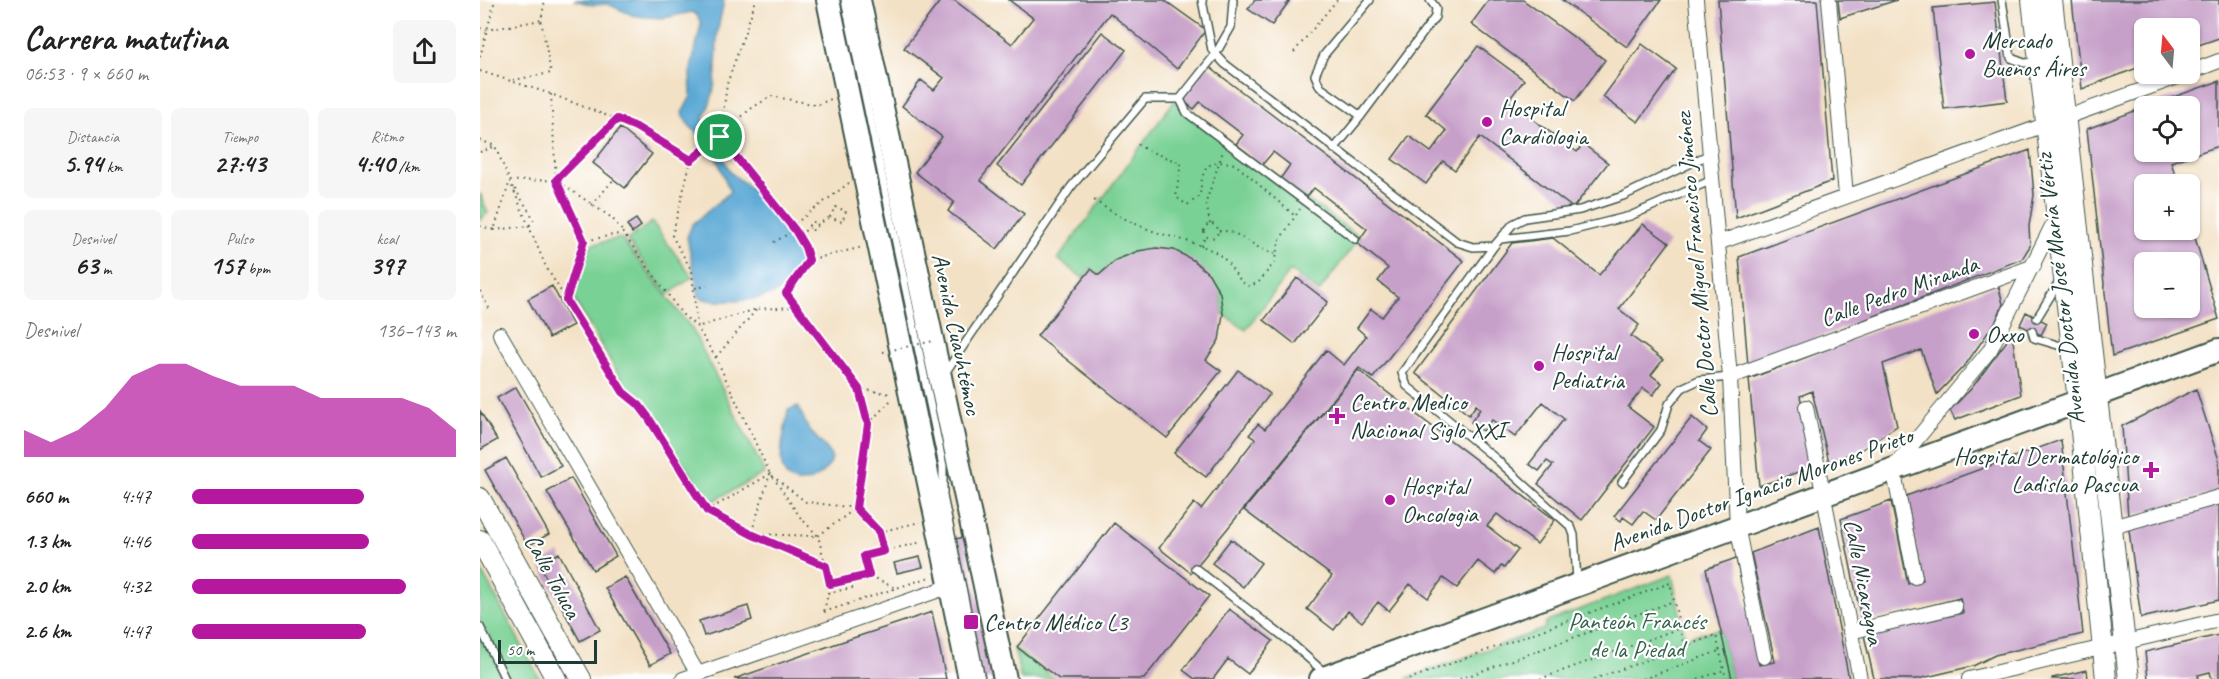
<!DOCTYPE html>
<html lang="es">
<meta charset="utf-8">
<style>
body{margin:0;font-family:Caveat,sans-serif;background:#f6f6f6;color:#222;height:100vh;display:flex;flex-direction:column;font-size:22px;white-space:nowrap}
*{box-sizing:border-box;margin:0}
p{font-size:20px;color:#767676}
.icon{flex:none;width:33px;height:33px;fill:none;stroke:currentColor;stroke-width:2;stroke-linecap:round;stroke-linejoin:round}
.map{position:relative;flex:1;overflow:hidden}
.sheet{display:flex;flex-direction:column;background:#fff;width:480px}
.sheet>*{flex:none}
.needle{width:39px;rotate:344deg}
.fabs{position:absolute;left:1654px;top:18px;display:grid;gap:12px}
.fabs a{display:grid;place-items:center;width:66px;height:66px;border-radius:9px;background:#fff;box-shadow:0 2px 4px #0004;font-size:30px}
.scale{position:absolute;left:18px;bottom:15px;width:99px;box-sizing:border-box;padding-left:6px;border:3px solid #1f3d34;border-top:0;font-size:16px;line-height:21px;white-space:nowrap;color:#1f3d34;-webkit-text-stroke:4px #fff;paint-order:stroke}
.pin{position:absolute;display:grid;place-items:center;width:51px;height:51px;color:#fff;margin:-26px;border:3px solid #fff;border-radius:50%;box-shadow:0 2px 6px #0007}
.round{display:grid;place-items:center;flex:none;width:63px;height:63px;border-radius:9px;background:#f6f6f6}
.head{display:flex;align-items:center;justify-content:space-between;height:102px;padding:0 24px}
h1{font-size:33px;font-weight:700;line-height:45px}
.figures{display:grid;grid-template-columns:repeat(3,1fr);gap:9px;height:102px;padding:6px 24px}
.figures div{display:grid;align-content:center;border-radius:9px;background:#f6f6f6;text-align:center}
.figures b{font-size:26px;font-weight:700}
.figures small{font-size:16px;font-weight:400}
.figures p{font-size:16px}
.chart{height:168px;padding:12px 24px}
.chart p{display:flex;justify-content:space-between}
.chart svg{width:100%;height:108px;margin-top:6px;fill:#b5179e;opacity:.7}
ul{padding:0 24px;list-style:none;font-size:20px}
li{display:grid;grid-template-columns:96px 72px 1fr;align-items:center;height:45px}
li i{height:15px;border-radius:8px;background:#b5179e}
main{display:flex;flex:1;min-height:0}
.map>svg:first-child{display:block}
</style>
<main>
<section class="sheet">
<div class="head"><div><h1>Carrera matutina</h1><p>06:53 · 9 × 660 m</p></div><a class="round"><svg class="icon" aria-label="share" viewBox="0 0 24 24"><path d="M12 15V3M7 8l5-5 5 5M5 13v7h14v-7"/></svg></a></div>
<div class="figures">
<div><p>Distancia</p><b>5.94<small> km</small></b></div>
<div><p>Tiempo</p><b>27:43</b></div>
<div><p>Ritmo</p><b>4:40<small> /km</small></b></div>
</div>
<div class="figures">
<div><p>Desnivel</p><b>63<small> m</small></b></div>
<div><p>Pulso</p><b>157<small> bpm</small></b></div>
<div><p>kcal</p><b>397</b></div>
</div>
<div class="chart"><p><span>Desnivel</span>136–143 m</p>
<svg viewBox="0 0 160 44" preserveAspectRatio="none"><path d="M0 44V33L10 38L20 33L30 24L40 11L50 6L60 6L70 11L80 15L90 15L100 15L110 20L120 20L130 20L140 20L150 24L160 33V44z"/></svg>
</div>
<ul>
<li><b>660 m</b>4:47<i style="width:65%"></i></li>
<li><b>1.3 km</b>4:46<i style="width:67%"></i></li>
<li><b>2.0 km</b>4:32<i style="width:81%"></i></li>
<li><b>2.6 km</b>4:47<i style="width:66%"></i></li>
</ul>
</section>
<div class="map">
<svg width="1739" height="679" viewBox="0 0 1739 679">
<rect width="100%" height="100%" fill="#fff"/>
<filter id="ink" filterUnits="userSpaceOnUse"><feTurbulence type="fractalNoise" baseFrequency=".0167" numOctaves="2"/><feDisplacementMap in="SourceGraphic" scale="12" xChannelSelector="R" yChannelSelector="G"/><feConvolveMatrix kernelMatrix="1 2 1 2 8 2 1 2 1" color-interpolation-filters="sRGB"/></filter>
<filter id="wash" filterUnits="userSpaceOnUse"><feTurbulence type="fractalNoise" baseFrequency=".008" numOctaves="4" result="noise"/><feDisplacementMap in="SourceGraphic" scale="24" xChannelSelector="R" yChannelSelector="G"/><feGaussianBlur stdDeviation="1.35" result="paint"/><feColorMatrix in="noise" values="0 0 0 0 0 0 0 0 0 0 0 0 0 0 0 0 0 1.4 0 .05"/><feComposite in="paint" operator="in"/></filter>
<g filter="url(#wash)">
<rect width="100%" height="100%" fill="#f3e1c5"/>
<path fill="#7ad195" stroke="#4c8764" stroke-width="1.5" d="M694 101 747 143 880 237 839 292 810 271 766 330 743 314 740 293 676 248C652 252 637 259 619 275L611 269 603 278 578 259Z
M0 193 8 213 0 220Z
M172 222 212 277 188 295 147 240Z
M141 238 212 329 285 473 229 503 166 407 147 389 93 298 110 245Z
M0 568 60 679H0Z
M1192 575 1205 637 1240 629 1252 679H925L1064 629 1066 622Z
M534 648 575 679H541Z"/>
<path fill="#5ba9d5" stroke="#3d7384" stroke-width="1.5" d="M94 0H244C242 13 238 25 237 38 236 66 238 93 223 118L251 173 273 190 304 227 323 261C317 270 311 281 303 288 289 301 236 305 219 297L207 237 212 225 250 192C244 177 238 158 229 145 220 133 206 127 202 113L211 96 210 73 221 24 217 15 212 12 184 18 166 17 152 15 128 4 113 5Z
M318 406 329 430 347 449 352 458C347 479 308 496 302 466 299 449 306 427 308 410Z"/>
<g id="blocks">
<path fill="#c7a0c9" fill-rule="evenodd" d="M461 0H474L532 44 553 18 529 0H684L726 30 697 69 630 13 500 180 544 214 517 249 468 211 474 202 435 172 462 137 422 106 441 80 454 90 464 78 424 48Z
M775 0H810L792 25 768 9Z
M1009 0H1043L1125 60 1095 101 991 24Z
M1082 0H1181L1147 47Z
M1238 0H1337L1352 181 1256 218Z
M1358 0H1417L1360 18Z
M1592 0H1739V38L1710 48V28H1665V65L1602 89Z
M1515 2 1527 101 1464 109 1453 8Z
M622 32 646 50 541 185 517 166Z
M1162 44 1196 69 1158 122 1123 97Z
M998 46 1044 80 1028 101 1097 152 1103 144 1128 163 1093 208 1000 137 975 170 963 161 946 184 912 159 929 136 951 152 967 131 946 114Z
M728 66 984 261 893 378 879 368 711 573 679 548 714 503 721 509 775 439 769 435 778 424 785 429 846 350 864 365 886 336 877 328 891 309 902 317 918 297 898 281 908 268 877 243 887 229 834 188 826 198 800 179 810 165 793 152 782 165 756 144 763 135 720 102 714 109 702 100Z
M1739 81V146L1691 162 1698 184H1665V230H1710L1711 224 1739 319 1632 356 1607 129 1665 107V152H1710V106H1668ZM1665 262H1710V308H1665Z
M140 128 172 154 145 188 113 163Z
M1550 150 1554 195 1549 226 1550 246 1542 259 1268 365 1259 257Z
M156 219 161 226 152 233 147 225Z
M1163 224 1189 243 1139 309 1159 325 1151 336 1183 360 1171 375 1182 383 1173 395 1163 388 1148 407 1174 427 1102 520 1058 484 1073 465 1067 461 1059 471 1049 464 1084 419 1063 402 1035 437 1012 420 1003 431 991 422 1000 409 996 405 989 415 935 373 1032 243 1073 238 1119 275Z
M676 248 694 250 713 260 729 274 740 293 743 314 739 340 726 360 741 371 687 438 557 336 611 269 619 275 636 260 658 251Z
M817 278 848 302 815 344 784 320Z
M1518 284 1523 304 1516 321 1486 364 1457 394 1441 350 1403 364 1417 426 1381 450 1349 462 1332 391 1320 396 1335 466 1279 486 1269 379Z
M72 286 93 325 69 338 48 299Z
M1546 312 1567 323 1561 335 1540 325Z
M1532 334 1541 395 1475 420 1470 410 1491 389Z
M758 370 790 394 726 477 694 453Z
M878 370 1075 520 1057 544 1017 514 1007 526 1038 550 1024 568 1021 566 1015 574 998 561 977 588 963 578 948 598 930 584 909 611 898 602 882 622 868 611 854 630 827 609 852 576 764 510Z
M36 387 81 466 61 477 17 398Z
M1716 389 1739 460V492L1648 517 1642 426Z
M0 411 17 440 0 450Z
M1212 417 1227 430 1219 441 1231 450 1176 520 1163 511 1153 524 1143 517 1141 521 1134 516Z
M1581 440 1603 634 1515 655 1493 666 1438 679H1394L1384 635 1483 613 1480 598 1382 623 1361 519 1411 501 1428 584 1443 580 1426 496Z
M26 458 69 534 48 546 5 470Z
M91 478 136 556 113 570 67 492Z
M1739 500V600L1661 618 1648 523Z
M634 523 729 596 664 679H579L537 647Z
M1339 527 1369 679H1252L1226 569 1256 558 1279 665 1295 662 1271 553Z
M484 537 517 679H502L476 554 479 553 476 539Z
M751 539 781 563 763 587 732 563Z
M79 553 120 630 100 641 59 564Z
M440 557 443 567 417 573 414 563Z
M145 577 190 654 170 665 125 588Z
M268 606 272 620 224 636 219 621Z
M749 609 793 641 768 674 748 659 733 679H715L703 670Z
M452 612 466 679H254L358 643Z
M1739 635V679H1732L1730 672 1718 675 1719 679H1668L1665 652Z
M1607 670 1608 679H1572V678Z"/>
</g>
</g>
<g filter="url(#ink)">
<use href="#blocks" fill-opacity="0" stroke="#3f564a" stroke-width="1.5"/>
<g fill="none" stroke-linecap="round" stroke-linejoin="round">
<g stroke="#3f564a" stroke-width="10">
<path id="lane" d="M365 0 463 466V496L501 679
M722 0 732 50 745 64 977 242 993 247 1014 246
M753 0 751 27 735 55 700 99 707 113 875 239
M890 0 844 55 835 75 840 87 881 116 955 17 956 8 950 0
M1522 0 1531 58 1544 63 1558 62
M854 149 881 116
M1021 239 1090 231 1150 216 1232 180
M1557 318 1579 282
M1552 331 1554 338 1591 349
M465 373 591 187 665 99H700
M1142 482 1181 430 1189 404 1202 388 1219 380 1250 377
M715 568 809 641 846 674
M1097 580 1094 535 1091 527 1015 458 927 386 922 373 1014 246 1033 224 1045 218 1100 210 1143 196 1230 154
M0 627 25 679"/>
</g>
<g stroke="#3f564a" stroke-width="16">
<path id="street" d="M1216 0 1250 377 1257 526 1284 657
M1349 0 1366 196
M1710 72 1739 61
M1238 243 1706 74
M20 334 218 674
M1250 377 1554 266
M1326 407 1380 679
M1632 527 1739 497
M1435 577 1413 468 1510 350 1576 218
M1370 632 1475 607
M203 679 471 586
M1489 679 1739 620"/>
</g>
<g stroke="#3f564a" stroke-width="22">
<path id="secondary" d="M1552 0 1598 401 1626 679
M1572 0 1649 679
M0 498 101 679
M0 540 76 679"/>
</g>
<g stroke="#3f564a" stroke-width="26">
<path id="primary" d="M348 0 490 679
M379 0 525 679
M841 679 1739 350"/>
</g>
<path stroke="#3f564a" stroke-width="2" stroke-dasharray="1.5 4.5" stroke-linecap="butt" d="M0 28 8 30 61 20 65 0
M814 52 857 0
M0 57 15 0
M0 71 71 94 156 127 211 160
M33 80 71 73 61 20
M71 94 76 180 104 241 143 233 202 314 217 327 236 358 290 474 326 502 376 508 399 532 404 551 442 542
M137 119 76 180 132 218 143 232
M240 137 247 84 276 0
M240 137 269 110 291 96 337 105 351 99
M0 140 15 146 66 267 143 392 159 405 168 417 227 511 271 534 338 536 376 508 388 424 413 398
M658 144 666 150 701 163 696 197 707 205 720 196C722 172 723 157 755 164L815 216
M0 152 14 147
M30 181 75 180
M369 183 312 226 240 137 211 160 192 236 212 271 217 327 277 309 315 307 306 293 329 260 383 247
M614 200C630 211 645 220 663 227 685 237 712 240 733 251 753 261 753 278 768 286L778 283 794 263 799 241 820 209
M112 205 134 179
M355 207 366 211 362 222 350 217Z
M329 226a4 4 0 1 1 8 0a4 4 0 1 1-8 0Z
M730 224 726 202 743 151
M724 231a7 7 0 1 1 14 0a7 7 0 1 1-14 0Z
M337 225 350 217
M0 226 14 230 30 181
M312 226 325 247 329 260
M14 230 49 226 54 219 35 189
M739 231C760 229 774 251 798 254
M319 234 330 228
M294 242 315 230
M721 246 726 236
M215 288 227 286
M0 291 11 312
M87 299 104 241
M315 307 379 389 412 394
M236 357 277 309
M379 389 388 424
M293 477 320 517 338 536 350 584 344 612
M227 511 290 474 271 534 346 566
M399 532 440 522
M389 575 384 556 403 552
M350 584 389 575 415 588
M348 593 376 587
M344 612 450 577
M929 679 1190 583 1204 646
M980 679 1194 601
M1060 679 1200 628
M1114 679 1236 635 1246 679
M1163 679 1239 651
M1218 679 1244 670"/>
<use href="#lane" stroke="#fff" stroke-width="7"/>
<use href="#street" stroke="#fff" stroke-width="14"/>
<use href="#secondary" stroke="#fff" stroke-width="20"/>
<use href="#primary" stroke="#fff" stroke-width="22"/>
<path stroke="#3f564a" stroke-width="2" stroke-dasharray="1.5 4.5" stroke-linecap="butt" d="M403 352 453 341"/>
</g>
</g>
<g fill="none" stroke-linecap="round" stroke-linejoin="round" filter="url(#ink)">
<g stroke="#fff" stroke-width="12">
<path id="route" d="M137 119 156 127 211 160 240 137 315 230 325 247 329 260 306 293 379 389 388 424 376 508 399 532 404 551 384 556 389 575 350 584 346 566 271 534 227 511 168 417 159 405 143 392 86 300 104 241 76 180Z"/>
</g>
<use href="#route" stroke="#b5179e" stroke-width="8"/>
</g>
<g fill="#b5179e" stroke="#fff" stroke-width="2">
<circle cx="1490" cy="54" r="6"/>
<circle cx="1007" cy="122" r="6"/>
<circle cx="1494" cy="334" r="6"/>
<circle cx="1059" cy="366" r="6"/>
<path d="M854 407h6v6h6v6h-6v6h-6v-6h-6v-6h6z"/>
<path d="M1668 461h6v6h6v6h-6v6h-6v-6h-6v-6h6z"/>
<circle cx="910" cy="500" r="6"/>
<rect x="483" y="614" width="16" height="16" rx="3"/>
</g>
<g text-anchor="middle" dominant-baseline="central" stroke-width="4.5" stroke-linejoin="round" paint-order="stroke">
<g font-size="24" fill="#1f3d34" stroke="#fff" text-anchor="start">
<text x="1502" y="40">Mercado<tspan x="1502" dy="28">Buenos Áires</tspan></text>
<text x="1019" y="108">Hospital<tspan x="1019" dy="28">Cardiologia</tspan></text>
<text x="1506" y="334">Oxxo</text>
<text x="1071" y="352">Hospital<tspan x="1071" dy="28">Pediatria</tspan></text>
<text x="870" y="402">Centro Medico<tspan x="870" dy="28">Nacional Siglo XXI</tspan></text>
<text x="1658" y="456" text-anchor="end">Hospital Dermatológico<tspan x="1658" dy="28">Ladislao Pascua</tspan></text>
<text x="922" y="486">Hospital<tspan x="922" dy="28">Oncologia</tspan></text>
<text x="504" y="622">Centro Médico L3</text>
</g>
<g font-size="24" fill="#1f3d34" stroke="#fff">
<text transform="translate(1216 265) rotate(-95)">Calle Doctor Miguel Francisco Jiménez</text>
<text transform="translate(1580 289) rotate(-97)">Avenida Doctor José María Vértiz</text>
<text transform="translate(1419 291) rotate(-20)">Calle Pedro Miranda</text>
<text transform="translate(477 334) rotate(78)">Avenida Cuauhtémoc</text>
<text transform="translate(1281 489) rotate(-20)">Avenida Doctor Ignacio Morones Prieto</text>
<text transform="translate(73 576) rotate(61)">Calle Toluca</text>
<text transform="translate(1384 582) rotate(79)">Calle Nicaragua</text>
</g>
<g font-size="24" fill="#36624c" stroke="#fff">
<text x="1157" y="621">Panteón Francés<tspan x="1157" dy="28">de la Piedad</tspan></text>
</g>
</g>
</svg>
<div class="fabs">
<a><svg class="needle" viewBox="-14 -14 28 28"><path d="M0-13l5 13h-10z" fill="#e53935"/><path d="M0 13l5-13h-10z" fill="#767676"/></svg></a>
<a><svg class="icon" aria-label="locate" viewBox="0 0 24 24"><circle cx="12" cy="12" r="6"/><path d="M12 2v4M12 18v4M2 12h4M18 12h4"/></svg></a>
<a>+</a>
<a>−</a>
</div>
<div class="scale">50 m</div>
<div class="pin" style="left:240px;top:137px;background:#1e9e55"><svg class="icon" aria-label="arrive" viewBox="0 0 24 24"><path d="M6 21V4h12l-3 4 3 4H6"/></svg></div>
</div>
</main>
